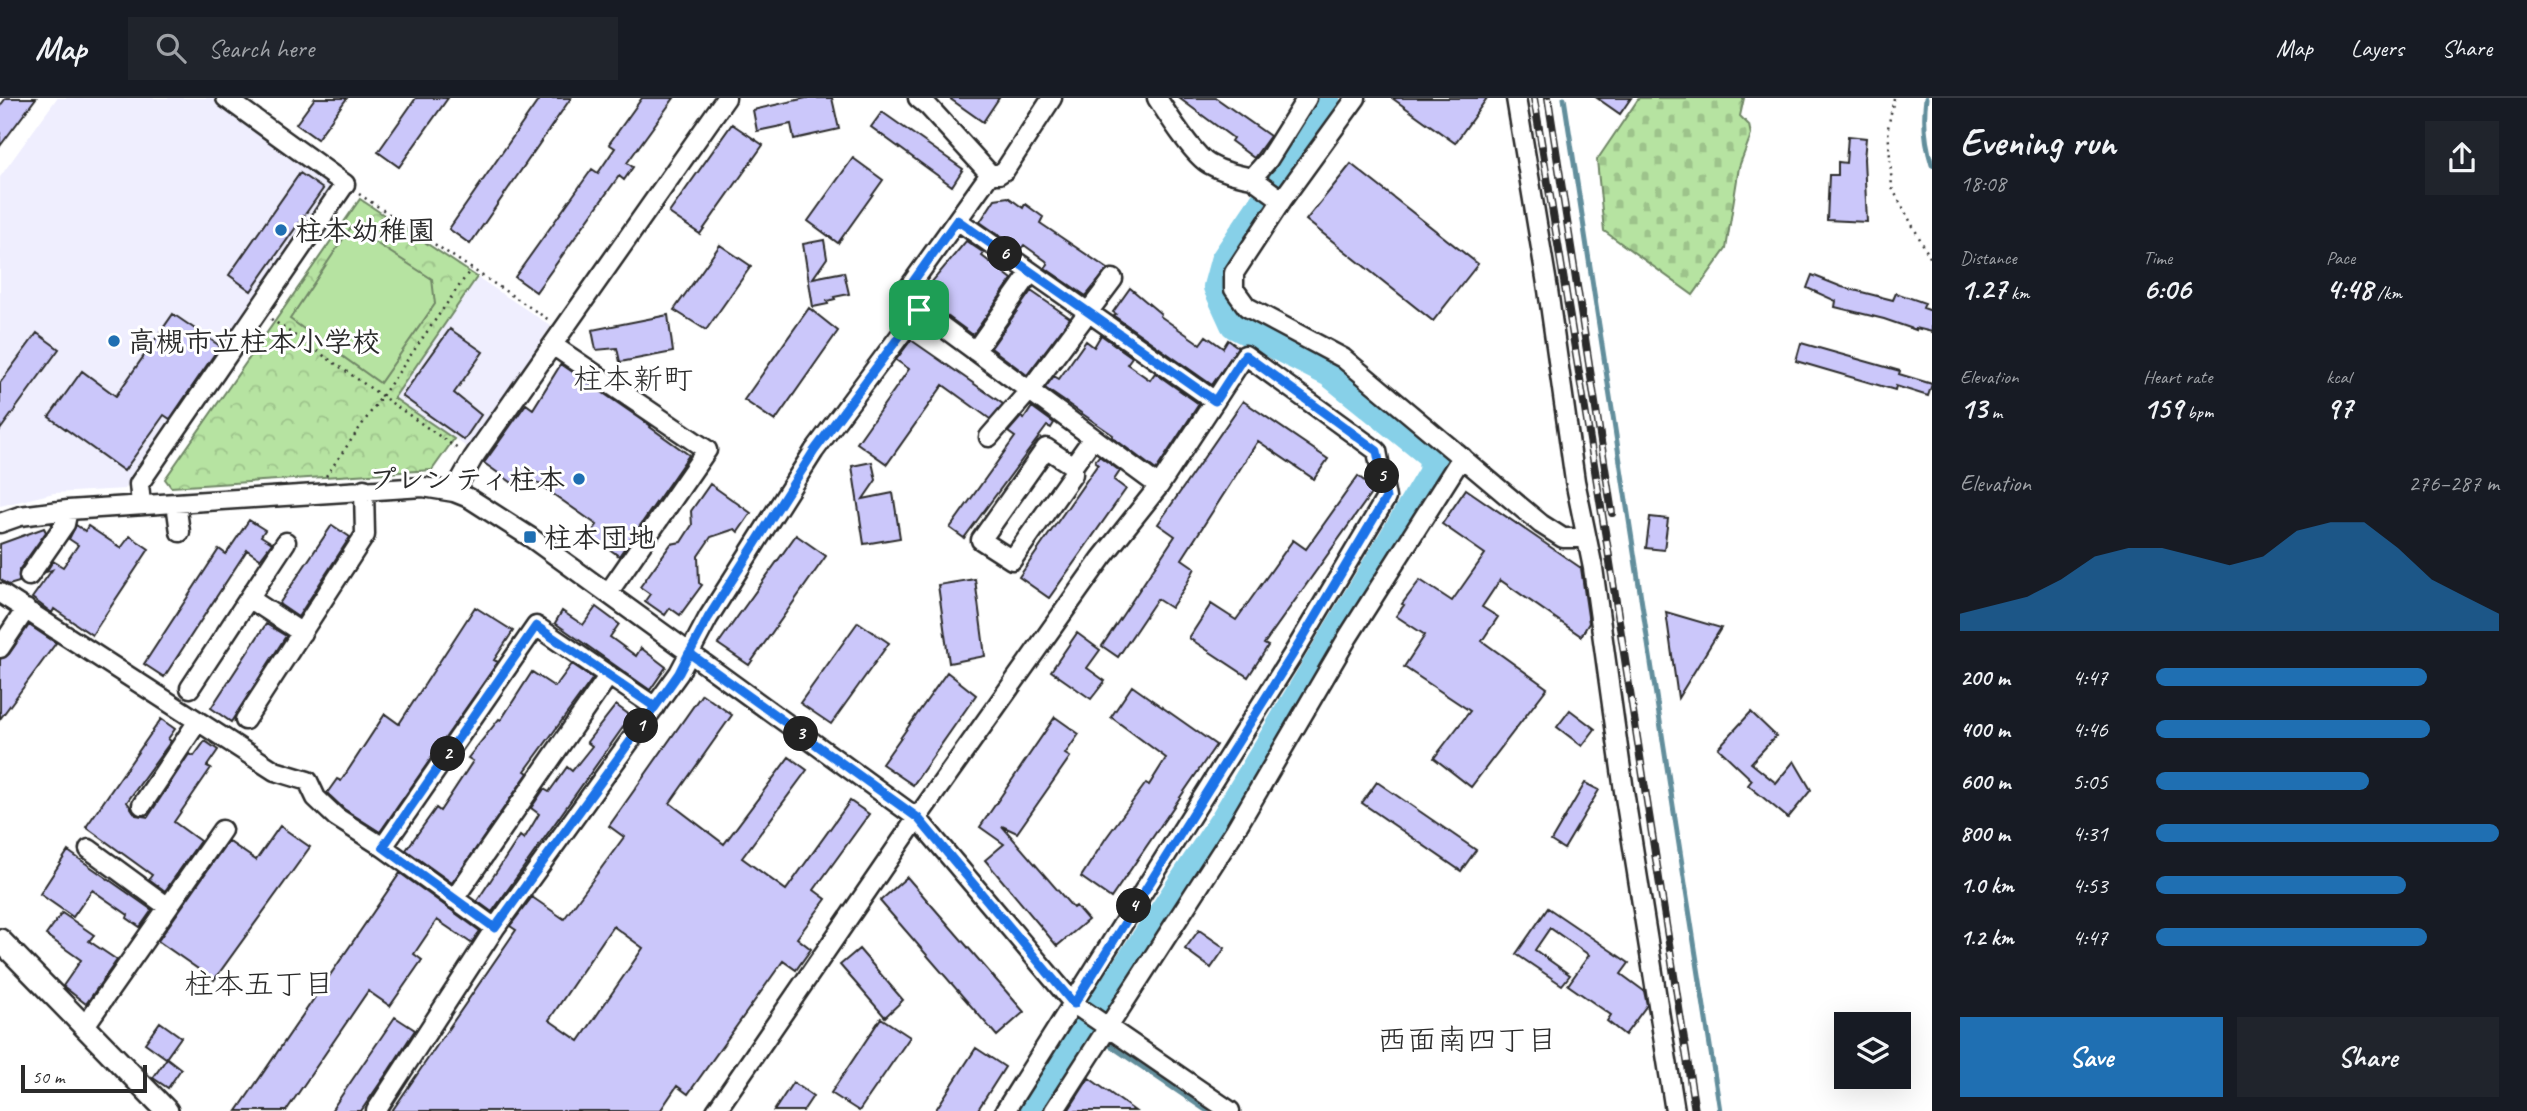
<!DOCTYPE html>
<meta charset="utf-8">
<style>
body{margin:0;font-family:Caveat,"Klee One",sans-serif;background:#20242c;color:#f1f3f6;height:100vh;display:flex;flex-direction:column;font-size:26px;white-space:nowrap}
*{box-sizing:border-box;margin:0}
p{font-size:23px;color:#9ea1a6}
.icon{flex:none;width:38px;height:38px;fill:none;stroke:currentColor;stroke-width:2;stroke-linecap:round;stroke-linejoin:round}
.map{position:relative;flex:1;overflow:hidden}
.drawer{display:flex;flex-direction:column;background:#171b24;width:595px}
.drawer>*{flex:none}
.controls{position:absolute;left:1834px;top:914px;display:grid;gap:14px}
.controls a{display:grid;place-items:center;width:77px;height:77px;border-radius:0px;background:#171b24;box-shadow:0 7px 28px #0002;font-size:35px}
.scale{position:absolute;left:21px;bottom:18px;width:126px;box-sizing:border-box;padding-left:7px;border:4px solid #2b2b2b;border-top:0;font-size:19px;line-height:24px;white-space:nowrap;color:#2b2b2b;-webkit-text-stroke:5px #fff;paint-order:stroke}
.pin{position:absolute;display:grid;place-items:center;width:60px;height:60px;color:#fff;margin:-30px;border-radius:14px;box-shadow:0 4px 10px #0006}
.km{position:absolute;width:35px;height:35px;margin:-18px;border-radius:50%;background:#222;color:#fff;font-size:19px;line-height:35px;text-align:center}
.round{display:grid;place-items:center;flex:none;width:74px;height:74px;border-radius:0px;background:#20242c}
.head{display:flex;align-items:center;justify-content:space-between;height:119px;padding:0 28px}
h1{font-size:38px;font-weight:700;line-height:52px}
.stats{display:grid;grid-template-columns:repeat(3,1fr);gap:10px;height:119px;padding:7px 28px}
.stats div{display:grid;align-content:center}
.stats b{font-size:30px;font-weight:700}
.stats small{font-size:19px;font-weight:400}
.stats p{font-size:19px}
.chart{height:196px;padding:14px 28px}
.chart p{display:flex;justify-content:space-between}
.chart svg{width:100%;height:126px;margin-top:7px;fill:#1f6fb2;opacity:.7}
.cta{display:flex;gap:14px;margin-top:auto;padding:14px 28px}
.cta a{flex:1;height:80px;border-radius:0px;background:#1f6fb2;color:#fff;font-size:28px;font-weight:700;line-height:80px;text-align:center}
.cta a+a{background:#20242c;color:#f1f3f6}
ul{padding:0 28px;list-style:none;font-size:23px}
li{display:grid;grid-template-columns:112px 84px 1fr;align-items:center;height:52px}
li i{height:18px;border-radius:9px;background:#1f6fb2}
header{display:flex;align-items:center;gap:42px;box-sizing:border-box;height:98px;padding:0 35px;background:#171b24;border-bottom:2px solid #363941}
header strong{font-size:33px}
nav{display:flex;gap:38px;margin-inline-start:auto;font-size:24px}
.search{width:490px;height:63px;background:#20242c;display:flex;align-items:center;gap:18px;box-sizing:border-box;padding:0 24px;border-radius:0px;color:#9ea1a6;font-size:26px}
main{display:flex;flex:1;min-height:0}
.map>svg:first-child{display:block}
</style>
<header>
<strong>Map</strong>
<div class="search"><svg class="icon" aria-label="search" viewBox="0 0 24 24"><circle cx="10" cy="10" r="6"/><path d="M15 15l6 6"/></svg>Search here</div>
<nav><a>Map</a><a>Layers</a><a>Share</a></nav>
</header>
<main>
<div class="map">
<svg width="1932" height="1013" viewBox="0 0 1932 1013">
<defs>
<pattern id="cemetery-stones" width="16" height="16" patternUnits="userSpaceOnUse" patternTransform="scale(1.75)"><rect width="16" height="16" fill="#b6e3a1"/><path d="M2 7V4a2 2 0 0 1 4 0v3zM10 15v-3a2 2 0 0 1 4 0v3z" fill="#9dc38b"/></pattern>
<pattern id="park-crowns" width="20" height="18" patternUnits="userSpaceOnUse" patternTransform="scale(1.75)"><rect width="20" height="18" fill="#b6e3a1"/><path d="M2 6a3 3 0 1 1 6 0M12 15a3 3 0 1 1 6 0" fill="none" stroke="#9dc38b"/></pattern>
</defs>
<rect width="100%" height="100%" fill="#fff"/>
<filter id="ink" filterUnits="userSpaceOnUse"><feTurbulence type="fractalNoise" baseFrequency=".0143" numOctaves="2"/><feDisplacementMap in="SourceGraphic" scale="14" xChannelSelector="R" yChannelSelector="G"/><feConvolveMatrix kernelMatrix="1 2 1 2 8 2 1 2 1" color-interpolation-filters="sRGB"/></filter>
<g filter="url(#ink)">
<path fill="#efeefe" d="M57 0H212L331 84 332 94 125 391 54 395 0 408V79Z
M477 179 551 228 468 350 394 300Z"/>
<path fill="url(#cemetery-stones)" stroke="#708766" stroke-width="2" d="M1639 0H1744L1740 18 1749 27 1751 37 1739 69 1726 151 1693 197 1604 133 1597 62Z"/>
<path fill="url(#park-crowns)" stroke="#708766" stroke-width="2" d="M360 101 477 179 394 300 454 341 432 372 171 389 165 381Z"/>
<path fill="#b6e3a1" stroke="#708766" stroke-width="2" d="M351 129 432 181 435 206 380 285 290 221Z"/>
<g fill="none" stroke-linecap="round" stroke-linejoin="round">
<path stroke="#628e9c" stroke-width="5" d="M1564 0 1720 1013
M1926 0C1923 23 1925 45 1932 67
M1086 931 1207 1013"/>
<path stroke="#87d0e8" stroke-width="30" d="M1032 1013 1225 722 1433 375 1434 358 1330 274 1235 226 1218 189 1225 163 1275 89 1325 0"/>
</g>
<path fill="#cbc7fa" stroke="#2b2b2b" stroke-width="2" fill-rule="evenodd" d="M6 0H36L0 48V8Z
M315 0H347L317 41 296 26Z
M416 0H448L399 69 378 54Z
M540 0H571L470 146 449 131Z
M642 0H674L627 65 633 69 624 82 619 78 536 194 515 179 592 71 598 75 615 50 609 46Z
M806 0H832L839 31 794 41 791 26 757 33 753 12Z
M949 0H999L983 24Z
M1179 0H1216L1270 38 1254 60 1231 43 1233 40Z
M1392 0H1487L1455 45Z
M1597 0H1631L1620 16Z
M882 14 963 71 952 88 871 29Z
M732 26 763 47 700 136 669 115Z
M1848 38 1866 40 1864 61 1867 124 1827 122 1829 77H1838V64L1846 65Z
M853 60 883 82 838 145 808 123Z
M1351 66 1478 166 1433 223 1306 122Z
M300 75 323 91 251 193 229 177Z
M1008 99 1023 110 1025 106 1043 119 1040 125 1108 171 1086 198 1045 170 1048 166 1046 163 1024 147 1020 152 980 124 995 101Z
M824 142 827 160 813 180 844 174 849 196 834 199 835 201 827 203 828 206 813 209 803 146Z
M966 143 984 155 982 158 1012 181 973 237 920 198Z
M720 147 751 168 706 232 674 212Z
M1812 177 1842 189 1893 202 1896 195 1925 205 1923 210 1932 213V234L1916 230V232L1884 221 1835 209 1836 203 1807 190Z
M1130 190 1161 216 1160 218 1200 246 1206 238 1223 250 1228 242 1238 249 1212 287 1114 218 1116 216 1113 214Z
M1031 193 1070 220 1027 277 991 250Z
M809 210 838 233 775 323 744 302Z
M173 216 220 248 170 321 164 317 124 373 49 319 82 273 116 298Z
M668 217 673 254 620 264 617 250 596 252 592 232Z
M450 231 483 254 454 295 481 317 464 342 402 298Z
M37 235 59 251 0 332V285Z
M1101 237 1132 259 1127 266 1150 282 1155 275 1199 306 1156 372 1112 339 1113 337 1045 290 1054 278 1059 281 1086 243 1094 249Z
M911 242 1003 306 990 321 943 287 887 366 857 345 909 271 896 262Z
M1801 245 1900 273 1899 276 1932 286 1928 298 1896 288 1895 292 1796 263Z
M561 266 651 328 650 329 689 357 619 458 590 437 597 427 526 377 518 389 484 365 526 306 533 311Z
M1243 303 1328 361 1314 381 1258 343 1182 461 1195 470 1185 489 1171 510 1157 501 1118 559 1102 548 1175 438 1158 426Z
M1032 309 1054 325 1051 330 1047 328 964 440 950 430 1015 339 1008 334 1021 319 1024 321Z
M1099 358 1120 373 1114 382 1126 391 1049 500 1019 479 1098 366 1095 363Z
M872 364 876 382 863 401 893 395 900 440 864 446 852 368Z
M1358 378 1372 389 1373 393 1264 546 1268 548 1248 579 1189 540 1211 506 1236 522 1293 442 1306 451Z
M710 386 751 415 738 434 735 431 711 439 698 458 699 485 702 487 680 517 670 510 665 517 645 503 650 496 640 489 671 446 681 444 692 427 691 413Z
M1466 391 1581 470 1589 525 1581 538 1500 482 1482 509 1498 519 1482 543 1547 590 1471 689 1434 660 1470 613 1404 569 1425 537 1396 518 1404 507 1402 506 1420 482 1452 503 1485 456 1442 426Z
M1650 419 1668 421 1664 452 1646 450Z
M249 422 265 432 261 438 272 445 260 461 247 452 164 579 144 566 219 451 226 456Z
M76 427 85 433 88 428 121 450 130 438 149 451 92 537 54 511 52 515 32 500 52 472 46 474 53 463 63 469 78 447 69 441Z
M332 427 350 439 298 519 279 506Z
M44 430 46 434 19 472V484L9 487 5 485 0 481V446Z
M796 437 826 458 749 567 718 546Z
M975 481 985 558 949 565 938 487Z
M475 509 513 533 494 562 498 564 380 734 344 711 327 695 337 681 341 683 385 616 399 626Z
M596 509 619 526 610 539 636 558 641 550 666 569 650 592 555 525 562 513 583 527Z
M1666 514 1721 530 1678 600Z
M858 524 889 545 831 626 800 605Z
M266 526 286 538 231 624 211 610Z
M29 527 56 545 0 621V561L9 556Z
M1077 535 1100 552 1087 570 1105 583 1091 601 1051 573Z
M572 566 593 580 525 673 528 675 452 785 406 752 436 710 440 713 473 663 468 660 499 621 501 622 532 574 555 589Z
M947 574 976 597 913 687 882 666Z
M1132 588 1216 647 1111 800 1081 779 1106 740 1146 685 1149 687 1166 660 1111 619Z
M702 596 732 617 670 705 724 746 789 659 807 672 742 760 786 792 850 703 869 716 814 792 826 801 797 840 811 851 796 872 783 863 688 996 677 988 660 1013H392L516 832 510 828 532 799 564 821 624 739 609 728ZM613 828 643 850 579 943 549 922Z
M616 607 631 618 492 814 477 803 520 738 524 741 539 716 531 710 544 691 549 694 567 669 572 673 592 648 587 644Z
M1570 612 1595 631 1582 648 1557 629Z
M1751 614 1776 638 1751 665 1776 685 1794 663 1811 692 1788 720 1748 687 1752 682 1718 650Z
M1055 619 1079 636 1065 656 1070 659 1017 735 1002 728 1073 810 1076 808 1088 822 1057 848 985 762 1004 746 980 729Z
M161 621 175 631 168 641 171 643 127 704 136 717 148 719 189 656 194 658 205 643 218 652 207 668 211 670 174 724 200 743 165 793 149 781 152 777 86 729Z
M1377 684 1476 752 1461 773 1362 705Z
M1585 685 1599 692 1564 751 1551 743Z
M280 728 310 749 214 882 158 843 228 743 256 762Z
M68 753 152 812 140 829 127 820 128 817 92 792 73 819 40 796Z
M400 775 480 833 471 845 437 822 414 856 422 862 390 908 368 893 286 1013H237Z
M907 779 1024 914 997 938 880 803Z
M1548 810 1629 865 1621 876 1644 893 1647 907 1625 937 1607 923 1611 917 1568 887 1589 857 1550 830 1535 852 1570 877 1562 887 1516 856Z
M62 815 94 837 89 843 117 862 86 906 63 888 81 862 46 837Z
M1199 832 1225 850 1211 870 1185 851Z
M859 851 903 902 885 919 840 867Z
M395 919 415 932 389 972 361 1013H331Z
M881 920 910 939 859 1013 831 995Z
M160 924 181 939 166 960 145 945Z
M976 950 1005 969 977 1013H935Z
M167 960 181 971 168 990 153 980Z
M1089 980 1135 1013H1068Z
M793 984 813 998 803 1013H774Z"/>
<g fill="none" stroke-linecap="round" stroke-linejoin="round">
<g stroke="#2b2b2b" stroke-width="23">
<path id="minor" d="M918 0 928 8 990 76H999L1005 72 1052 0
M1157 0C1168 17 1193 57 1209 66 1223 74 1237 77 1252 80L1268 62 1307 0
M1356 0 1282 102 1234 175V191L1247 209 1343 260 1541 426 1563 440H1585
M1516 0 1548 192 1575 383 1593 470 1624 693 1675 1013
M990 76 902 199 1159 388
M1252 80 1282 102
M957 122 1215 303
M554 248 707 352 608 495
M975 253 1031 174
M989 339 1029 293 1113 181
M1073 368V376L1012 462 981 442 1046 350 1073 368 1093 340
M454 394 473 360 726 0
M176 405 180 434
M141 406 139 386 345 86 226 0
M0 425 20 418 68 412 423 389 454 394 469 400 530 439 917 720 1074 906 1230 1013
M29 478 65 426 68 412
M0 495 275 673 308 683 316 700 336 719 383 749 495 830
M249 500 302 535
M0 550 26 511
M190 590 286 444
M245 622 365 437 364 391
M142 707 198 623
M383 749 536 528 655 609
M89 751 168 809
M454 801 609 577
M84 929 222 732
M376 1013 495 830 679 575 708 520 814 353 919 212
M716 1013 917 720 1101 461 1159 388 1245 257 1377 353 1386 400 1293 556 1005 1013
M1054 1013 1234 734 1348 539 1462 359"/>
</g>
<g stroke="#2b2b2b" stroke-width="26">
<path id="major" d="M0 842 167 1013"/>
</g>
<path stroke="#2b2b2b" stroke-width="2.5" stroke-dasharray="2 5" stroke-linecap="butt" d="M1894 0 1888 30 1892 90 1932 163
M359 96 549 222
M271 221 458 351
M326 378 471 171"/>
<use href="#minor" stroke="#fff" stroke-width="18"/>
<use href="#major" stroke="#fff" stroke-width="21"/>
<g stroke="#2b2b2b" stroke-width="8">
<path id="rail" d="M1534 0 1608 452 1695 1013
M1548 0 1612 415"/>
</g>
<use href="#rail" stroke="#fff" stroke-width="5" stroke-dasharray="16" stroke-linecap="butt"/>
</g>
</g>
<g fill="none" stroke-linecap="round" stroke-linejoin="round" filter="url(#ink)">
<g stroke="#fff" stroke-width="14">
<path id="route" d="M919 212 814 353 708 520 679 575 655 609 495 830 383 749 536 528 655 609 679 575 689 555 918 720 1074 906 1293 556 1386 400 1377 353 1245 257 1215 303 957 122 902 199 919 212"/>
</g>
<use href="#route" stroke="#1a73e8" stroke-width="9"/>
</g>
<g fill="#1f6fb2" stroke="#fff" stroke-width="2.5">
<circle cx="281" cy="132" r="7"/>
<circle cx="114" cy="243" r="7"/>
<circle cx="579" cy="381" r="7"/>
<rect x="523" y="432" width="14" height="14" rx="3.5"/>
</g>
<g text-anchor="middle" dominant-baseline="central" stroke-width="6" stroke-linejoin="round" paint-order="stroke">
<g font-size="28" font-weight="bold" fill="#2b2b2b" stroke="#fff" text-anchor="start">
<text x="295" y="132">柱本幼稚園</text>
<text x="128" y="243">高槻市立柱本小学校</text>
<text x="565" y="381" text-anchor="end">プレンティ柱本</text>
<text x="544" y="439">柱本団地</text>
</g>
<g font-size="30" fill="#2b2b2b" stroke="#fff">
<text x="633" y="281">柱本新町</text>
<text x="259" y="886">柱本五丁目</text>
<text x="1467" y="942">西面南四丁目</text>
</g>
</g>
</svg>
<div class="controls">
<a><svg class="icon" aria-label="layers" viewBox="0 0 24 24"><path d="M12 4l9 5-9 5-9-5zM3 14l9 5 9-5"/></svg></a>
</div>
<div class="scale">50 m</div>
<div class="pin" style="left:919px;top:212px;background:#1e9e55"><svg class="icon" aria-label="arrive" viewBox="0 0 24 24"><path d="M6 21V4h12l-3 4 3 4H6"/></svg></div>
<b class="km" style="left:641px;top:628px">1</b>
<b class="km" style="left:448px;top:656px">2</b>
<b class="km" style="left:801px;top:636px">3</b>
<b class="km" style="left:1134px;top:808px">4</b>
<b class="km" style="left:1382px;top:378px">5</b>
<b class="km" style="left:1005px;top:156px">6</b>
</div>
<section class="drawer">
<div class="head"><div><h1>Evening run</h1><p>18:08</p></div><a class="round"><svg class="icon" aria-label="share" viewBox="0 0 24 24"><path d="M12 15V3M7 8l5-5 5 5M5 13v7h14v-7"/></svg></a></div>
<div class="stats">
<div><p>Distance</p><b>1.27<small> km</small></b></div>
<div><p>Time</p><b>6:06</b></div>
<div><p>Pace</p><b>4:48<small> /km</small></b></div>
</div>
<div class="stats">
<div><p>Elevation</p><b>13<small> m</small></b></div>
<div><p>Heart rate</p><b>159<small> bpm</small></b></div>
<div><p>kcal</p><b>97</b></div>
</div>
<div class="chart"><p><span>Elevation</span>276–287 m</p>
<svg viewBox="0 0 160 44" preserveAspectRatio="none"><path d="M0 44V38L10 35L20 32L30 26L40 18L50 15L60 15L70 18L80 21L90 18L100 9L110 6L120 6L130 15L140 26L150 32L160 38V44z"/></svg>
</div>
<ul>
<li><b>200 m</b>4:47<i style="width:79%"></i></li>
<li><b>400 m</b>4:46<i style="width:80%"></i></li>
<li><b>600 m</b>5:05<i style="width:62%"></i></li>
<li><b>800 m</b>4:31<i style="width:100%"></i></li>
<li><b>1.0 km</b>4:53<i style="width:73%"></i></li>
<li><b>1.2 km</b>4:47<i style="width:79%"></i></li>
</ul>
<div class="cta"><a>Save</a><a>Share</a></div>
</section>
</main>
